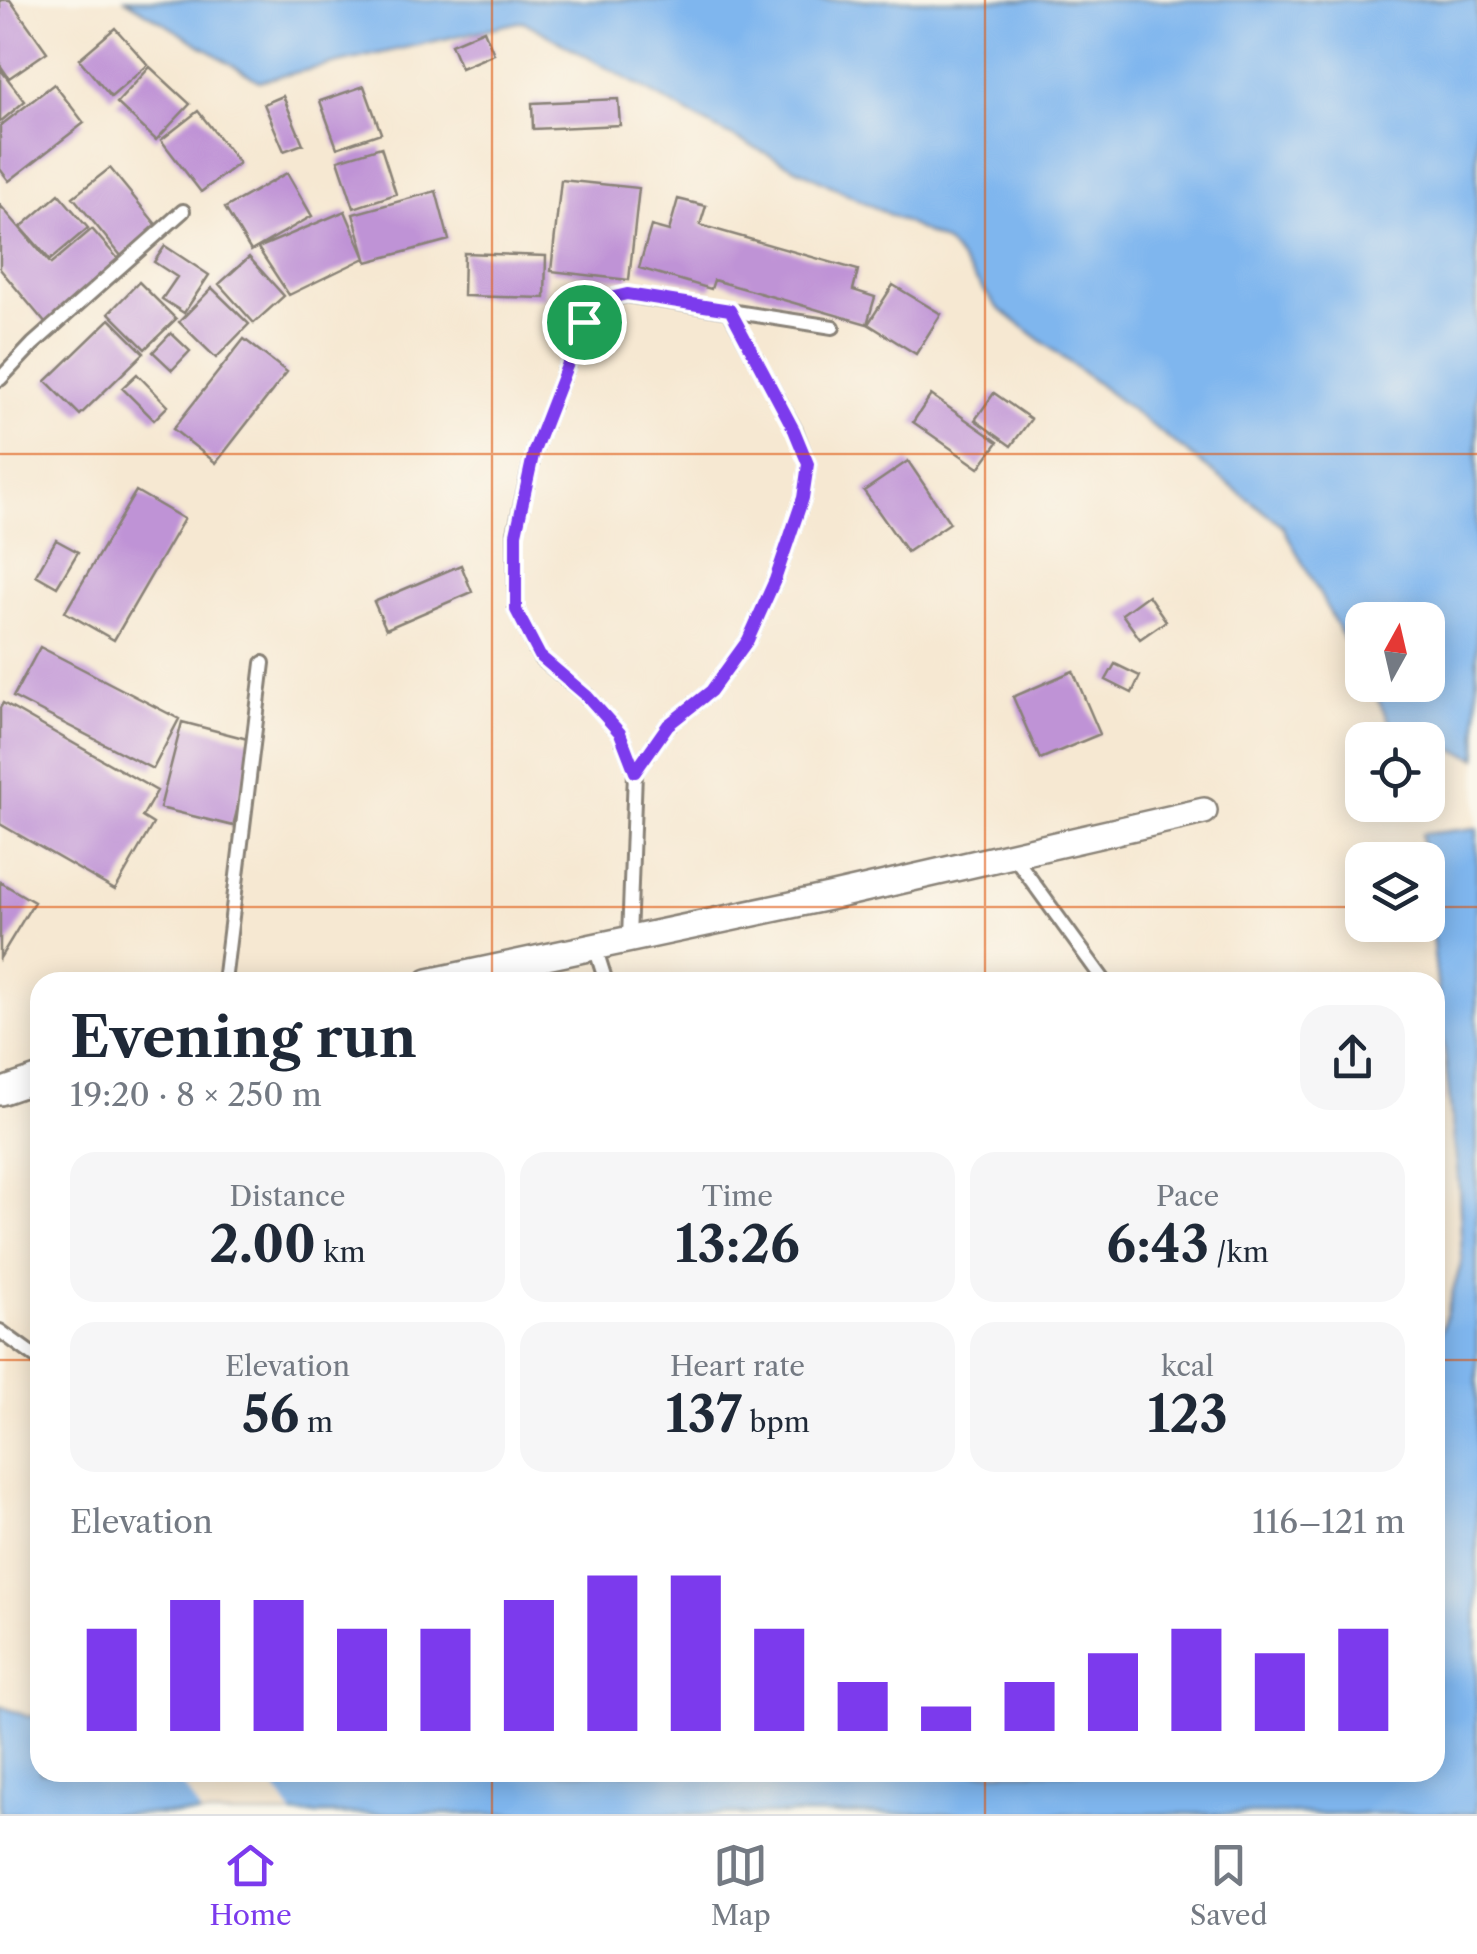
<!DOCTYPE html>
<meta charset="utf-8">
<style>
body{margin:0;font-family:"Libre Caslon Text",serif;background:#f6f6f7;color:#1f2937;height:100vh;display:flex;flex-direction:column;font-size:38px;white-space:nowrap}
*{box-sizing:border-box;margin:0}
p{font-size:32px;color:#747a83}
.icon{flex:none;width:55px;height:55px;fill:none;stroke:currentColor;stroke-width:2;stroke-linecap:round;stroke-linejoin:round}
.map{position:relative;flex:1;overflow:hidden}
.details{position:absolute;left:30px;top:972px;width:1415px;height:810px;display:flex;flex-direction:column;background:#fff;border-radius:30px;box-shadow:0 5px 25px #0003}
.details>*{flex:none}
.needle{width:65px;rotate:8deg}
.tools{position:absolute;left:1345px;top:602px;display:grid;gap:20px}
.tools a{display:grid;place-items:center;width:100px;height:100px;border-radius:20px;background:#fff;box-shadow:0 5px 25px #0003;font-size:50px}
.pin{position:absolute;display:grid;place-items:center;width:85px;height:85px;color:#fff;margin:-42px;border:5px solid #fff;border-radius:50%;box-shadow:0 2px 10px #0007}
.round{display:grid;place-items:center;flex:none;width:105px;height:105px;border-radius:30px;background:#f6f6f7}
.overview{display:flex;align-items:center;justify-content:space-between;height:170px;padding:0 40px}
h1{font-size:55px;font-weight:700;line-height:75px}
.stats{display:grid;grid-template-columns:repeat(3,1fr);gap:15px;height:170px;padding:10px 40px}
.stats div{display:grid;align-content:center;border-radius:25px;background:#f6f6f7;text-align:center}
.stats b{font-size:50px;font-weight:700}
.stats small{font-size:28px;font-weight:400}
.stats p{font-size:28px}
.chart{height:280px;padding:20px 40px}
.chart p{display:flex;justify-content:space-between}
.chart svg{width:100%;height:180px;margin-top:10px;stroke:#7c3aed;stroke-width:6}
.tabs{display:flex;justify-content:space-around;align-items:center;height:140px;border-top:2px solid #e0e1e3;background:#fff;font-size:28px;color:#747a83}
.tabs a{display:grid;justify-items:center;gap:5px}
.tabs .selected{color:#7c3aed}
.map>svg:first-child{display:block}
</style>
<div class="map">
<svg width="1477" height="1814" viewBox="0 0 1477 1814">
<rect width="100%" height="100%" fill="#fbf7ec"/>
<filter id="ink" filterUnits="userSpaceOnUse"><feTurbulence type="fractalNoise" baseFrequency=".01" numOctaves="2"/><feDisplacementMap in="SourceGraphic" scale="20" xChannelSelector="R" yChannelSelector="G"/><feConvolveMatrix kernelMatrix="1 2 1 2 8 2 1 2 1" color-interpolation-filters="sRGB"/></filter>
<filter id="wash" filterUnits="userSpaceOnUse"><feTurbulence type="fractalNoise" baseFrequency=".0048" numOctaves="4" result="noise"/><feDisplacementMap in="SourceGraphic" scale="40" xChannelSelector="R" yChannelSelector="G"/><feGaussianBlur stdDeviation="2.25" result="paint"/><feColorMatrix in="noise" values="0 0 0 0 0 0 0 0 0 0 0 0 0 0 0 0 0 1.4 0 .05"/><feComposite in="paint" operator="in"/></filter>
<g filter="url(#wash)">
<rect width="100%" height="100%" fill="#f6e8d2"/>
<path fill="#7fb6ee" stroke="#4e6985" stroke-width="2.5" d="M126 0H1477V758L1392 727 1370 685H1428V620H1362V672L1282 525 997 307 948 244 711 126 523 21 259 81Z
M1477 828V1814H0V1706L29 1717 40 1714V1772H1435V1353L1462 1260 1459 1189 1428 897V860H1423L1421 834Z"/>
<path fill="#f6e8d2" d="M175 1773H265L292 1814H201Z"/>
<g id="blocks">
<path fill="#bf93d6" d="M0 0H10L47 52 9 78 0 65Z
M115 28 148 65 111 97 79 59Z
M484 30 494 54 461 68 451 44Z
M150 67 190 104 156 140 117 103Z
M0 69 25 101 0 122Z
M54 84 84 123 9 181 0 169V126Z
M364 86 381 133 337 148 320 101Z
M283 96 303 144 284 151 264 104Z
M618 99 620 125 533 129 532 103Z
M198 111 239 163 201 192 161 140Z
M381 147 396 194 354 208 338 160Z
M110 168 159 228 122 257 73 197Z
M287 173 312 216 251 251 225 208Z
M561 180 639 188 629 280 551 271Z
M436 191 449 240 367 262 353 214Z
M59 194 88 228 50 260 21 227Z
M678 199 706 206 700 225 858 270 853 290 875 297 867 324 714 280 711 289 639 268 651 226 669 231Z
M0 205 51 264 92 229 120 261 46 324 0 269Z
M345 211 365 258 289 295 258 248Z
M165 246 209 275 184 313 162 299 177 277 154 262Z
M464 253 546 256 545 298 463 296Z
M249 257 284 296 254 323 219 284Z
M139 282 176 319 145 349 109 313Z
M893 285 941 314 916 354 868 324Z
M212 288 249 324 216 358 179 322Z
M110 319 144 353 80 415 46 381Z
M171 333 190 351 172 370 153 352Z
M244 339 287 372 216 463 173 429Z
M137 374 168 406 154 420 122 388Z
M994 393 1031 419 1011 446 975 420Z
M931 395 998 442 979 468 913 422Z
M908 461 950 523 907 552 864 491Z
M136 491 184 519 114 640 65 612Z
M56 540 78 552 57 587 36 575Z
M461 565 472 592 386 629 374 602Z
M1148 595 1166 621 1140 639 1122 614Z
M40 647 179 719 153 769 13 697Z
M1115 664 1140 676 1132 693 1106 680Z
M1073 671 1100 734 1040 759 1013 697Z
M3 703 157 791 142 817 153 824 115 890 0 824V708Z
M182 722 255 741 233 826 160 808Z
M0 882 34 902 0 958Z
M1439 1068 1443 1102 1435 1103V1069Z"/>
</g>
</g>
<g filter="url(#ink)">
<use href="#blocks" fill-opacity="0" stroke="#898277" stroke-width="2.5"/>
<g fill="none" stroke-linecap="round" stroke-linejoin="round">
<g stroke="#898277" stroke-width="18">
<path id="service" d="M0 379 33 344 183 211
M635 772 668 725 711 691 748 640 775 580 803 498 808 464 795 430 729 310
M1013 855 1105 982
M629 939 635 772 620 733 587 696 540 657 516 610 515 533 534 451 584 322 601 301 627 295 833 327
M595 947 606 982
M224 982 263 663
M0 1331 40 1360"/>
</g>
<g stroke="#898277" stroke-width="30">
<path id="minor" d="M428 982 829 897 1204 811
M0 1092 40 1078"/>
</g>
<use href="#service" stroke="#fff" stroke-width="12"/>
<use href="#minor" stroke="#fff" stroke-width="25"/>
</g>
</g>
<g fill="none" stroke-linecap="round" stroke-linejoin="round" filter="url(#ink)">
<g stroke="#fff" stroke-width="20">
<path id="route" d="M627 294 730 310 794 430 808 464 803 498 775 580 748 640 711 691 668 725 635 772 620 733 587 696 540 656 516 610V534L534 451 584 322 601 300Z"/>
</g>
<use href="#route" stroke="#7c3aed" stroke-width="12"/>
</g>
<path fill="none" stroke="#de560d" stroke-width="2.5" stroke-opacity="0.55" d="M492 0V982M985 0V982M0 454H1477M0 907H1362M1428 907H1477M0 1360H40M1435 1360H1477M492 1772V1814M985 1772V1814"/>
</svg>
<div class="tools">
<a><svg class="needle" viewBox="-14 -14 28 28"><path d="M0-13l5 13h-10z" fill="#e53935"/><path d="M0 13l5-13h-10z" fill="#747a83"/></svg></a>
<a><svg class="icon" aria-label="locate" viewBox="0 0 24 24"><circle cx="12" cy="12" r="6"/><path d="M12 2v4M12 18v4M2 12h4M18 12h4"/></svg></a>
<a><svg class="icon" aria-label="layers" viewBox="0 0 24 24"><path d="M12 4l9 5-9 5-9-5zM3 14l9 5 9-5"/></svg></a>
</div>
<div class="pin" style="left:584px;top:322px;background:#1e9e55"><svg class="icon" aria-label="arrive" viewBox="0 0 24 24"><path d="M6 21V4h12l-3 4 3 4H6"/></svg></div>
<section class="details">
<div class="overview"><div><h1>Evening run</h1><p>19:20 · 8 × 250 m</p></div><a class="round"><svg class="icon" aria-label="share" viewBox="0 0 24 24"><path d="M12 15V3M7 8l5-5 5 5M5 13v7h14v-7"/></svg></a></div>
<div class="stats">
<div><p>Distance</p><b>2.00<small> km</small></b></div>
<div><p>Time</p><b>13:26</b></div>
<div><p>Pace</p><b>6:43<small> /km</small></b></div>
</div>
<div class="stats">
<div><p>Elevation</p><b>56<small> m</small></b></div>
<div><p>Heart rate</p><b>137<small> bpm</small></b></div>
<div><p>kcal</p><b>123</b></div>
</div>
<div class="chart"><p><span>Elevation</span>116–121 m</p>
<svg viewBox="0 0 160 44" preserveAspectRatio="none"><path d="M5 44V19M15 44V12M25 44V12M35 44V19M45 44V19M55 44V12M65 44V6M75 44V6M85 44V19M95 44V32M105 44V38M115 44V32M125 44V25M135 44V19M145 44V25M155 44V19"/></svg>
</div>
</section>
</div>
<nav class="tabs">
<a class="selected"><svg class="icon" aria-label="home" viewBox="0 0 24 24"><path d="M3 11l9-7 9 7M6 9v11h12V9"/></svg>Home</a>
<a><svg class="icon" aria-label="map" viewBox="0 0 24 24"><path d="M3 6l6-2 6 2 6-2v14l-6 2-6-2-6 2zM9 4v14M15 6v14"/></svg>Map</a>
<a><svg class="icon" aria-label="saved" viewBox="0 0 24 24"><path d="M7 4h10v16l-5-4-5 4z"/></svg>Saved</a>
</nav>
